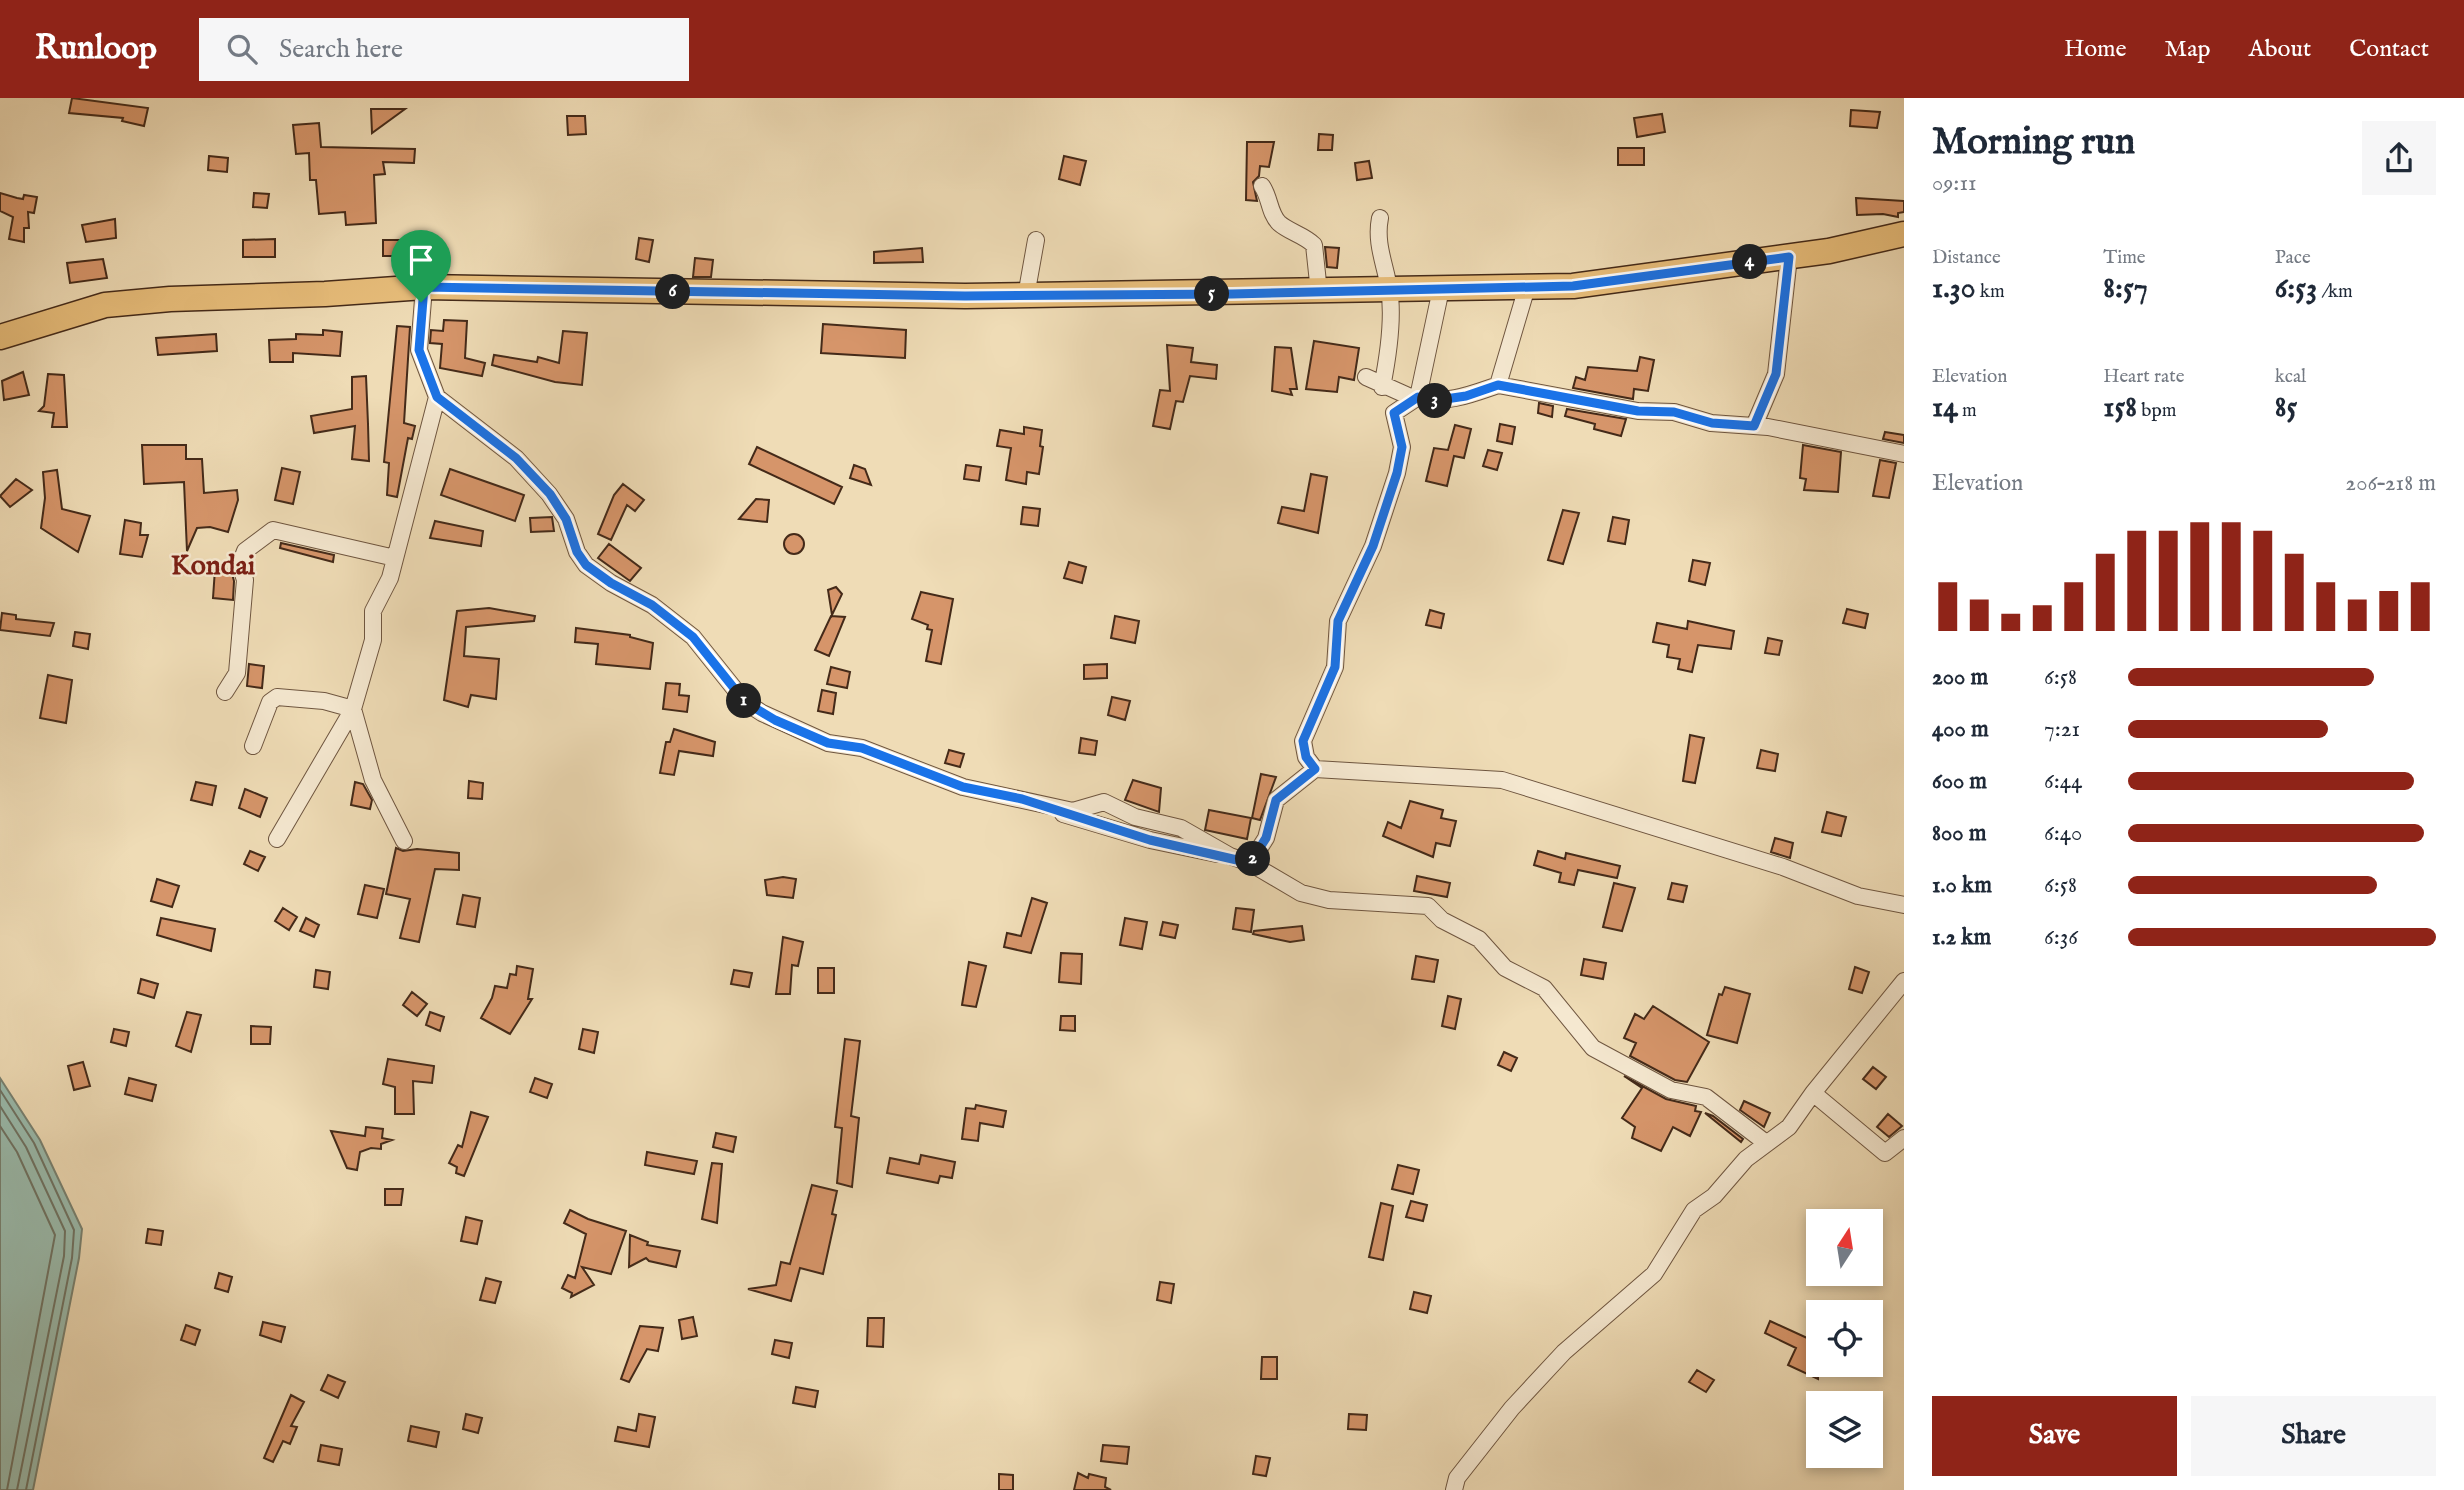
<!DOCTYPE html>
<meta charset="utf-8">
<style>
body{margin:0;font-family:"IM FELL English",serif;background:#f6f6f7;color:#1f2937;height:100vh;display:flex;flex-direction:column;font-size:26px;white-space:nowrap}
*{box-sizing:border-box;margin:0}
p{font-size:23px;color:#747a83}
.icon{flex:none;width:38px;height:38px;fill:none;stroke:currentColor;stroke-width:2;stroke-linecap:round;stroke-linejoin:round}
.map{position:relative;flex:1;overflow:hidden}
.panel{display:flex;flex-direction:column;background:#fff;width:560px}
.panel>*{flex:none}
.needle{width:46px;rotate:12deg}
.fabs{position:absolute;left:1806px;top:1111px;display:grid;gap:14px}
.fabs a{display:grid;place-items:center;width:77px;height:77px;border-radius:0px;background:#fff;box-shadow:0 4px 10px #0003;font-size:35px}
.pin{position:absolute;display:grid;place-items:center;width:60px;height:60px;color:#fff;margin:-72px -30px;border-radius:50% 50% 50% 0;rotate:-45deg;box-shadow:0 0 7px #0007}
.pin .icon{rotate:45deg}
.km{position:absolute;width:35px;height:35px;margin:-18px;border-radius:50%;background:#222;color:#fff;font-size:19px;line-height:35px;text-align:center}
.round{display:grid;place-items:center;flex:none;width:74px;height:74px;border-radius:0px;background:#f6f6f7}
.overview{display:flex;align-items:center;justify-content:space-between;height:119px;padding:0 28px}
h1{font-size:38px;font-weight:800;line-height:52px}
.metrics{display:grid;grid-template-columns:repeat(3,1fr);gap:10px;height:119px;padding:7px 28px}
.metrics div{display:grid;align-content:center}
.metrics b{font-size:30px;font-weight:800}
.metrics small{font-size:19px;font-weight:400}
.metrics p{font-size:19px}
.chart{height:196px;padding:14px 28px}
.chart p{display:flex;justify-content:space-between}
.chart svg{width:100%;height:126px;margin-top:7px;stroke:#8f2418;stroke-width:6}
.action{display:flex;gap:14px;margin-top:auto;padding:14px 28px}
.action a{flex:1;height:80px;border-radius:0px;background:#8f2418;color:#fff;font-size:28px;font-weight:800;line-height:80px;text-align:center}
.action a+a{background:#f6f6f7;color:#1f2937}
ul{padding:0 28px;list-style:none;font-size:23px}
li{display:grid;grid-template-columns:112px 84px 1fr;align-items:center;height:52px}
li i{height:18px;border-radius:9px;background:#8f2418}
header{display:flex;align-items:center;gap:42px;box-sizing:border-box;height:98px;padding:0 35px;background:#8f2418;color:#fff}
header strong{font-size:33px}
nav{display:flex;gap:38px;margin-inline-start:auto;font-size:24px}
.search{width:490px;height:63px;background:#f6f6f7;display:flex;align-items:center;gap:18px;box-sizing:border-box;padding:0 24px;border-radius:0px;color:#747a83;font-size:26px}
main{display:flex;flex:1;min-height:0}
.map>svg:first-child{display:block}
</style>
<header>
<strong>Runloop</strong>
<div class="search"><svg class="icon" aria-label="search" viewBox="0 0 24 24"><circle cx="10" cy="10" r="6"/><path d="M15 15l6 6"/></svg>Search here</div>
<nav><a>Home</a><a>Map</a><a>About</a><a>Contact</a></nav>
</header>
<main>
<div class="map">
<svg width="1904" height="1392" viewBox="0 0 1904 1392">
<rect width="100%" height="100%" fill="#efdcb6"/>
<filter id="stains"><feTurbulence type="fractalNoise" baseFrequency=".00286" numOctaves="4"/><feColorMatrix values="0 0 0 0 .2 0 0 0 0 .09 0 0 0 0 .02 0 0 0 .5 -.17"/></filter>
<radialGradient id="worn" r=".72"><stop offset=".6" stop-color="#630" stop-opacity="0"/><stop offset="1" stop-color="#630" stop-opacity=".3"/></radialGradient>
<path fill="#9abcae" stroke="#788272" stroke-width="2" d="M0 980 40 1042 82 1131 79 1160 33 1392H0Z"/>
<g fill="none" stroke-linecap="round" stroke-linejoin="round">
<path stroke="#6f7364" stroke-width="2" d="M0 992 34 1045 74 1132 72 1160 26 1392
M0 1008 26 1049 65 1133 64 1158 17 1392
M0 1028 17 1054 55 1137 7 1392"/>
</g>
<path fill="#d6956a" stroke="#442a19" stroke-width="2" d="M72 0 148 10 144 28 122 23 123 20 69 15Z
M371 11H405L372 35Z
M1851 12 1880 14 1877 30 1850 28Z
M1662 16 1665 34 1637 39 1634 20Z
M567 18H585L586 36 568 37Z
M319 25 321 49 415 51 414 65 383 64 385 76 374 77 376 125 346 127 345 114 319 116 316 82H310L309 55 296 56 293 27Z
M1319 36 1333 37 1332 52H1318Z
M1247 44H1274L1269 69 1260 68 1259 78 1253 84 1257 103 1246 102Z
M1618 50H1644V67H1618Z
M209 58 228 60 227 74 208 72Z
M1064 58 1086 63 1080 87 1059 81Z
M1369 63 1372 80 1357 82 1355 65Z
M0 95 17 100 23 101 24 97 37 99 34 115 28 114 29 130H24V144L9 141 13 119 0 113Z
M254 95 269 96 267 110 253 109Z
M1856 100 1904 103V114L1898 115V119L1883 116 1857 117Z
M115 121 116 140 86 144 82 127Z
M639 140 653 142 649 164 636 161Z
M275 141V159H243V142Z
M383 142H407V158H383Z
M1325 149 1339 150 1337 170 1327 169Z
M922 150 923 164 874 165V154Z
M695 160 713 162 711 179H693Z
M103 161 107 180 70 185 67 165Z
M444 222 467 223 465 260 485 265 482 278 440 270 442 246 430 245 431 232 443 233Z
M823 226 906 232 905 260 821 255Z
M397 228 410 229 404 325 415 328 412 341 408 340 397 399 387 397 389 365 384 364Z
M323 232 342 234 340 258 293 255V264H270L269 242 296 241V236L323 237Z
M563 233 587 235 582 287 555 284 492 267 494 257 537 264 538 259 559 265Z
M216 236 217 253 158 257 156 240Z
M1314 243 1359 250 1354 282 1339 279 1337 294 1306 291Z
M1167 247 1193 250 1191 264 1217 267 1216 281 1190 278 1183 304 1176 303 1170 331 1153 328 1160 292 1170 293Z
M1275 249 1291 250 1297 291H1290L1292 297 1272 293Z
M1640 259 1654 262 1648 293 1634 291 1633 301 1573 290 1576 279 1585 282 1588 269 1637 273Z
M23 274 29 297 4 302 2 283Z
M48 276 64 277 67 329H52L54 315 39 313 44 308Z
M366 278 368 326 369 363 352 361 355 328 314 335 311 318 352 311V279Z
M1539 305 1553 308 1552 319 1538 315Z
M1567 311 1626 321 1621 338 1594 331 1595 326 1565 318Z
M1500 326 1515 329 1512 346 1497 343Z
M1455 327 1471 331 1464 360 1454 358 1447 388 1426 383 1434 350 1448 352Z
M1024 329 1042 332 1040 348 1043 349 1039 376 1027 374 1026 386 1006 382 1011 350 997 348 1000 332 1024 336Z
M1885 334 1904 337V345L1883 341Z
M142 347H186V361H202L204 395 237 392 238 402 228 434 210 429 197 430 187 453 184 384 144 386Z
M1803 347 1841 354 1838 394 1804 392 1806 381 1800 380Z
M757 349 842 389 834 406 749 366Z
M1488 352 1502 355 1497 372 1483 368Z
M1880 362 1896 365 1889 400 1873 398Z
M854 367 865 371 871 387 850 380Z
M966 367 981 369 979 383 964 381Z
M282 370 300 374 293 406 275 402Z
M450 371 524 397 515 423 441 397Z
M57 372 62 411 90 418 78 454 41 430 45 400 43 374Z
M1311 376 1327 379 1318 435 1278 425 1282 409 1304 413Z
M16 381 32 392 10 409 0 398Z
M623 386 644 402 635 413 627 407 611 442 598 436 614 397Z
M756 401 769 402 767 424 739 421Z
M1023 409 1040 411 1038 428 1021 426Z
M1563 412 1579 415 1563 466 1548 462Z
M552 419 554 433 531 434 530 420Z
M1613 419 1629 422 1625 446 1608 443Z
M125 422 141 425 140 437H148L142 459 120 456Z
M435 423 483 433 481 448 430 440Z
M784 446a10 10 0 1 1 20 0a10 10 0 1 1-20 0Z
M281 445 334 457 333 464 280 450Z
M609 446 641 470 630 483 598 460Z
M1693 462 1710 465 1705 487 1689 483Z
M1069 464 1086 469 1082 485 1064 480Z
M215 471 231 472 234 483 233 502 213 500Z
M836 489 842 496 832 517 828 492Z
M921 494 953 501 941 566 926 563 932 532 927 531 928 527 912 521Z
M489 510 535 518 534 523 466 529 464 558 499 561 496 601 471 597 468 609 444 602 457 513Z
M1847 511 1868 516 1865 530 1843 525Z
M1430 512 1444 516 1441 530 1426 527Z
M2 515 16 517V521L54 525 50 538 0 532Z
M831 518 845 519 829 558 815 552Z
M1115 518 1139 523 1135 545 1111 540Z
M1688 523 1734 533 1731 551 1698 547 1692 574 1678 571 1680 561 1667 559 1669 547 1653 544 1657 525 1687 531Z
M576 530 630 537V539L653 545 650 571 596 566 598 546 575 544Z
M75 534 90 536 88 551 73 548Z
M1768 540 1782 543 1779 557 1765 555Z
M249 566 264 568 262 590 247 588Z
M1107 566V580L1084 581V567Z
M831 569 850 574 847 590 827 586Z
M48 577 72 582 66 625 40 620Z
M666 585 680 586 679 597 689 598 687 614 663 611Z
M822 592 836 595 833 616 818 613Z
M1112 599 1130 603 1125 622 1108 617Z
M674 631 715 644 713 658 679 653 674 677 660 675 666 644H670Z
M1690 637 1704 640 1695 685 1683 683Z
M1081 640 1097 643 1095 657 1079 655Z
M949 652 964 656 960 669 945 665Z
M1761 652 1778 656 1775 673 1757 670Z
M1261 676 1276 679 1260 722 1252 720Z
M1133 682 1161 690 1159 714 1125 702Z
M469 683 483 685 482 701 468 700Z
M196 684 216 688 212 707 191 702Z
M355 684 363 686 372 702 370 711 351 707Z
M245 691 267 700 260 719 239 710Z
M1410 703 1443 712 1441 720 1456 723 1450 748 1436 745 1433 759 1383 738 1388 724 1401 730Z
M1209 712 1251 720 1247 741 1205 732Z
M1827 714 1846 719 1841 738 1822 734Z
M1775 740 1793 745 1790 760 1771 754Z
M396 750 403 753 417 751 459 755V772L435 771 419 844 400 840 410 801 386 796Z
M250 753 265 759 258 773 244 766Z
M1538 753 1565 761 1566 755 1620 768 1617 780 1578 772 1574 787 1559 784 1561 775 1534 767Z
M1417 778 1450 785 1447 799 1414 793Z
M783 779 796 781 793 800 767 797 765 782Z
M157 781 179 788 172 809 151 803Z
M1614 785 1635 790 1622 833 1603 829Z
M1672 785 1687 788 1683 804 1668 801Z
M365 787 384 791 377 820 358 816Z
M463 797 480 800 475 829 457 826Z
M1032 800 1047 805 1031 855 1004 849 1007 835 1021 838Z
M283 810 297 819 289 832 275 823Z
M1236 810 1254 812 1251 834 1233 831Z
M161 820 215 831 211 853 157 837Z
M306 820 319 827 314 839 300 833Z
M1125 820 1147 824 1142 851 1120 847Z
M1163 824 1178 827 1175 840 1160 837Z
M1302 828 1304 842 1290 844 1253 836 1254 833Z
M783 839 803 844 798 868 792 867 790 896H776Z
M1061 855 1082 856 1081 886 1059 884Z
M1416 858 1438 862 1434 884 1412 881Z
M1584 861 1606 865 1603 881 1581 877Z
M969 864 986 868 976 909 962 907Z
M517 868 533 871 528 901H532L510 936 481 920 492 900 495 888 507 890 510 876 516 877Z
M1855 869 1869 874 1862 895 1849 891Z
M818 870H834V895H818Z
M316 872 330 874 328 891 314 889Z
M734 872 752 875 749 889 731 886Z
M141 881 158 886 154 900 138 895Z
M1725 889 1750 896 1737 945 1707 937 1719 896 1722 897Z
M412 894 427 906 417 918 403 907Z
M1448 898 1461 901 1455 931 1442 928Z
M1653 908 1709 944 1687 984 1675 982 1630 958 1636 945 1624 940 1635 916 1644 921Z
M187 914 201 917 191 954 176 948Z
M430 914 444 919 440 933 426 927Z
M1061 918H1075V933L1060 932Z
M251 928 271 929 270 946H251Z
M114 931 129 934 126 948 111 944Z
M583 931 598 934 594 955 579 951Z
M845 941 860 943 851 1018 859 1020 852 1089 837 1085 842 1030 835 1029Z
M1504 954 1517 960 1511 973 1498 967Z
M388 961 434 968 432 985 413 983 414 1016H395V989L383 986Z
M83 964 90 988 74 992 68 968Z
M1873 969 1886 979 1876 991 1863 981Z
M1624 978 1666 1001 1696 1008 1695 1013 1701 1014 1690 1038 1673 1029 1661 1053 1632 1040 1635 1029 1622 1020 1642 990Z
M129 980 156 987 152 1003 125 996Z
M535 980 552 986 547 1000 530 994Z
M1744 1003 1770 1015 1764 1029 1740 1012Z
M976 1007 1006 1013 1003 1029 980 1025 978 1043 962 1041 966 1010 975 1011Z
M471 1014 488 1019 464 1078 456 1075 457 1069 449 1065 458 1047 462 1049Z
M1705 1015 1713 1018 1743 1041 1741 1044Z
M1888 1016 1902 1028 1889 1039 1877 1029Z
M366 1029 383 1031 382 1040 392 1042 381 1046V1051L371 1050 360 1054 357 1072 347 1070 331 1033 365 1038Z
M716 1035 736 1039 733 1054 713 1049Z
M647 1054 697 1063 694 1076 645 1067Z
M921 1057 955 1064 952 1080 940 1078 938 1085 887 1075 890 1060 919 1066Z
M712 1065 722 1066 717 1125 702 1121Z
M1398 1067 1419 1072 1413 1096 1392 1091Z
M812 1087 837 1093 832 1116 836 1117 823 1176 800 1170 791 1203 748 1191 776 1187 781 1164 790 1166Z
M385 1091H403L401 1107H385Z
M1411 1103 1427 1107 1423 1123 1406 1119Z
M1381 1105 1393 1108 1383 1162 1369 1159Z
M570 1112 588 1121 626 1133 611 1176 582 1169 594 1187 571 1199 572 1195 562 1190 568 1177 575 1180 586 1136 564 1125Z
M466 1119 482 1123 477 1146 461 1143Z
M148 1131 163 1133 161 1147 146 1145Z
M630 1137 648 1144 647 1147 680 1153 676 1169 649 1163 646 1160 629 1169Z
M219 1175 232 1179 228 1194 215 1190Z
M486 1180 501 1184 495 1205 480 1202Z
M1160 1184 1174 1186 1171 1205 1157 1202Z
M1414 1194 1431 1198 1427 1215 1410 1211Z
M693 1219 697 1238 682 1241 679 1222Z
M868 1220H884L883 1249 867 1248Z
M1770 1223 1818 1245V1281L1788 1267 1796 1250 1765 1235Z
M263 1224 285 1229 281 1244 260 1237Z
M186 1227 200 1232 195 1247 181 1242Z
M640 1228 663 1230 658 1253 647 1251 629 1284 621 1281Z
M775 1242 792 1245 789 1260 772 1256Z
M1262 1259H1277V1281H1261Z
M1697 1272 1714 1282 1706 1294 1689 1284Z
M328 1277 345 1284 338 1300 321 1292Z
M796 1289 818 1293 815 1309 793 1305Z
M291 1297 304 1304 291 1328 297 1329 290 1346 283 1343 273 1364 264 1360Z
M466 1316 482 1320 478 1335 463 1331Z
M639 1316 655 1319 649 1349 615 1343 618 1329 636 1333Z
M1349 1316 1367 1317 1366 1332 1348 1331Z
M411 1328 439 1334 436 1349 408 1343Z
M321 1347 342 1351 339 1367 318 1363Z
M1103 1347 1129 1349 1127 1366 1101 1363Z
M1256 1358 1270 1360 1266 1378 1253 1376Z
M1078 1375 1088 1380 1089 1376 1106 1380 1105 1389 1111 1392H1074Z
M999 1376 1013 1377V1392H999Z"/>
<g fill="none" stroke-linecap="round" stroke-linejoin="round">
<g stroke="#6f5640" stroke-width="18">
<path id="street" d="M1262 88C1270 99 1269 115 1279 125 1289 134 1304 137 1314 147L1319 194
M1380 120C1375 145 1385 166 1389 190 1394 220 1388 259 1382 289
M1026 198 1036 142
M1366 279 1415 301
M1498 287 1638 313 1674 314 1711 325 1768 329 1904 356
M437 299 516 360 549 396 566 421 577 454 586 467 611 485 652 507 693 539 745 604 762 615 828 645 862 650 963 689 1073 713 1104 704 1135 719 1181 730 1230 758 1250 765 1266 740 1276 702 1315 671 1502 682 1783 769 1858 798 1904 807
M1418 299 1441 191
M1754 328 1776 276 1789 159
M225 594 237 575 245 482 240 466 245 453 273 432 395 460
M353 611 373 682 404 743
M253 648 270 604 277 599 324 603 353 611
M1315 671 1306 659 1303 643 1335 569 1338 523 1373 448 1397 375 1402 349 1394 315 1418 299C1445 307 1472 296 1498 287L1527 189
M1063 716 1150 742 1217 756
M277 741 353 611 373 542V513L390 480 437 299 419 252 424 189
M1250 765 1301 795 1329 802 1428 808 1442 822 1479 841 1505 870 1544 890 1593 950 1671 992 1706 999 1766 1045
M1813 995 1885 1055 1904 1040
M1454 1392 1457 1380 1512 1310 1564 1254 1654 1176 1694 1112 1714 1098 1746 1061 1789 1029 1813 995 1904 883"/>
</g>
<g stroke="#442a19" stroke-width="27">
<path id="primary" d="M0 239 105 207 170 201 325 196 424 189 965 198 1573 188 1829 153 1904 136"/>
</g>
<use href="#street" stroke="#f5e8d0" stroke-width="16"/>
<use href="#primary" stroke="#e8be7b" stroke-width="24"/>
</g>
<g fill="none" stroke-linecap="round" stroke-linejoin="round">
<g stroke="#fff" stroke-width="14">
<path id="route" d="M1789 159 1776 276 1754 328 1712 325 1674 314 1638 313 1498 287 1466 298 1432 303 1418 299 1394 315 1402 349 1397 375 1373 448 1338 523 1335 569 1303 643 1306 659 1315 671 1276 702 1266 740 1250 765 1150 742 1022 701 963 689 862 650 828 645 775 622 745 604 693 539 652 507 611 485 586 467 577 454 566 421 550 396 516 360 437 299 419 252 424 189 965 198 1232 196 1573 188Z"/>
</g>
<use href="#route" stroke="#1a73e8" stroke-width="9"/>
</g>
<g text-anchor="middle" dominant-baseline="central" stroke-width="5" stroke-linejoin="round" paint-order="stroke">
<g font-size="28" font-weight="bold" fill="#7a1f14" stroke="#f5e8d0">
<text x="213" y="468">Kondai</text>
</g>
</g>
<rect width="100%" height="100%" filter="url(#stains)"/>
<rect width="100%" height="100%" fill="url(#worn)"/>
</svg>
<div class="fabs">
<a><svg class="needle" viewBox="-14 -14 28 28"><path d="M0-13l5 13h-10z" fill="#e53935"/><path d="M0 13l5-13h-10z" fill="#747a83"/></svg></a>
<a><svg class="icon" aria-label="locate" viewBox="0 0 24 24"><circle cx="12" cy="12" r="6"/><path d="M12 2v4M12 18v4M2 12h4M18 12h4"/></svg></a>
<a><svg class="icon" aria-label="layers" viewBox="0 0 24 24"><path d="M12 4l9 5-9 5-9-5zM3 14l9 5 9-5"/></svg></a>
</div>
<div class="pin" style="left:421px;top:204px;background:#1e9e55"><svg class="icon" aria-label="arrive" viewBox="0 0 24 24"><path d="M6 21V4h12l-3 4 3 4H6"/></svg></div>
<b class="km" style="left:744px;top:603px">1</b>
<b class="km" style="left:1253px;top:761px">2</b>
<b class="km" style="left:1435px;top:303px">3</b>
<b class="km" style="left:1750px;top:164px">4</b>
<b class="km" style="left:1212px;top:196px">5</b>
<b class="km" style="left:673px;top:194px">6</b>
</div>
<section class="panel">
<div class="overview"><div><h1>Morning run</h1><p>09:11</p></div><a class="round"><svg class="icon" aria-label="share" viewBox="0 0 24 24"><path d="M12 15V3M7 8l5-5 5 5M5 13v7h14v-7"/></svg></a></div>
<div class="metrics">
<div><p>Distance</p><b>1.30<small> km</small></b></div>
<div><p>Time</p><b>8:57</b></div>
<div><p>Pace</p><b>6:53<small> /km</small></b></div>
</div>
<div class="metrics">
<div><p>Elevation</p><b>14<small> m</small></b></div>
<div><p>Heart rate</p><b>158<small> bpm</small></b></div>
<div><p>kcal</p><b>85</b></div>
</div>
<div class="chart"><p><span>Elevation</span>206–218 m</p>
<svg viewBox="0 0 160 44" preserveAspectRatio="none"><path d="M5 44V27M15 44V33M25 44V38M35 44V35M45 44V27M55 44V17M65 44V9M75 44V9M85 44V6M95 44V6M105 44V9M115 44V17M125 44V27M135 44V33M145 44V30M155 44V27"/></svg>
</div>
<ul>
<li><b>200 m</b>6:58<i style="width:80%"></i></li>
<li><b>400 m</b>7:21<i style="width:65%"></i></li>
<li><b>600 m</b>6:44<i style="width:93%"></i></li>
<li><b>800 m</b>6:40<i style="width:96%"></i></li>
<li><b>1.0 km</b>6:58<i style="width:81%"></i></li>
<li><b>1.2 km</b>6:36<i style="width:100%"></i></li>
</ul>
<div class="action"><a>Save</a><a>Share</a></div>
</section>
</main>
